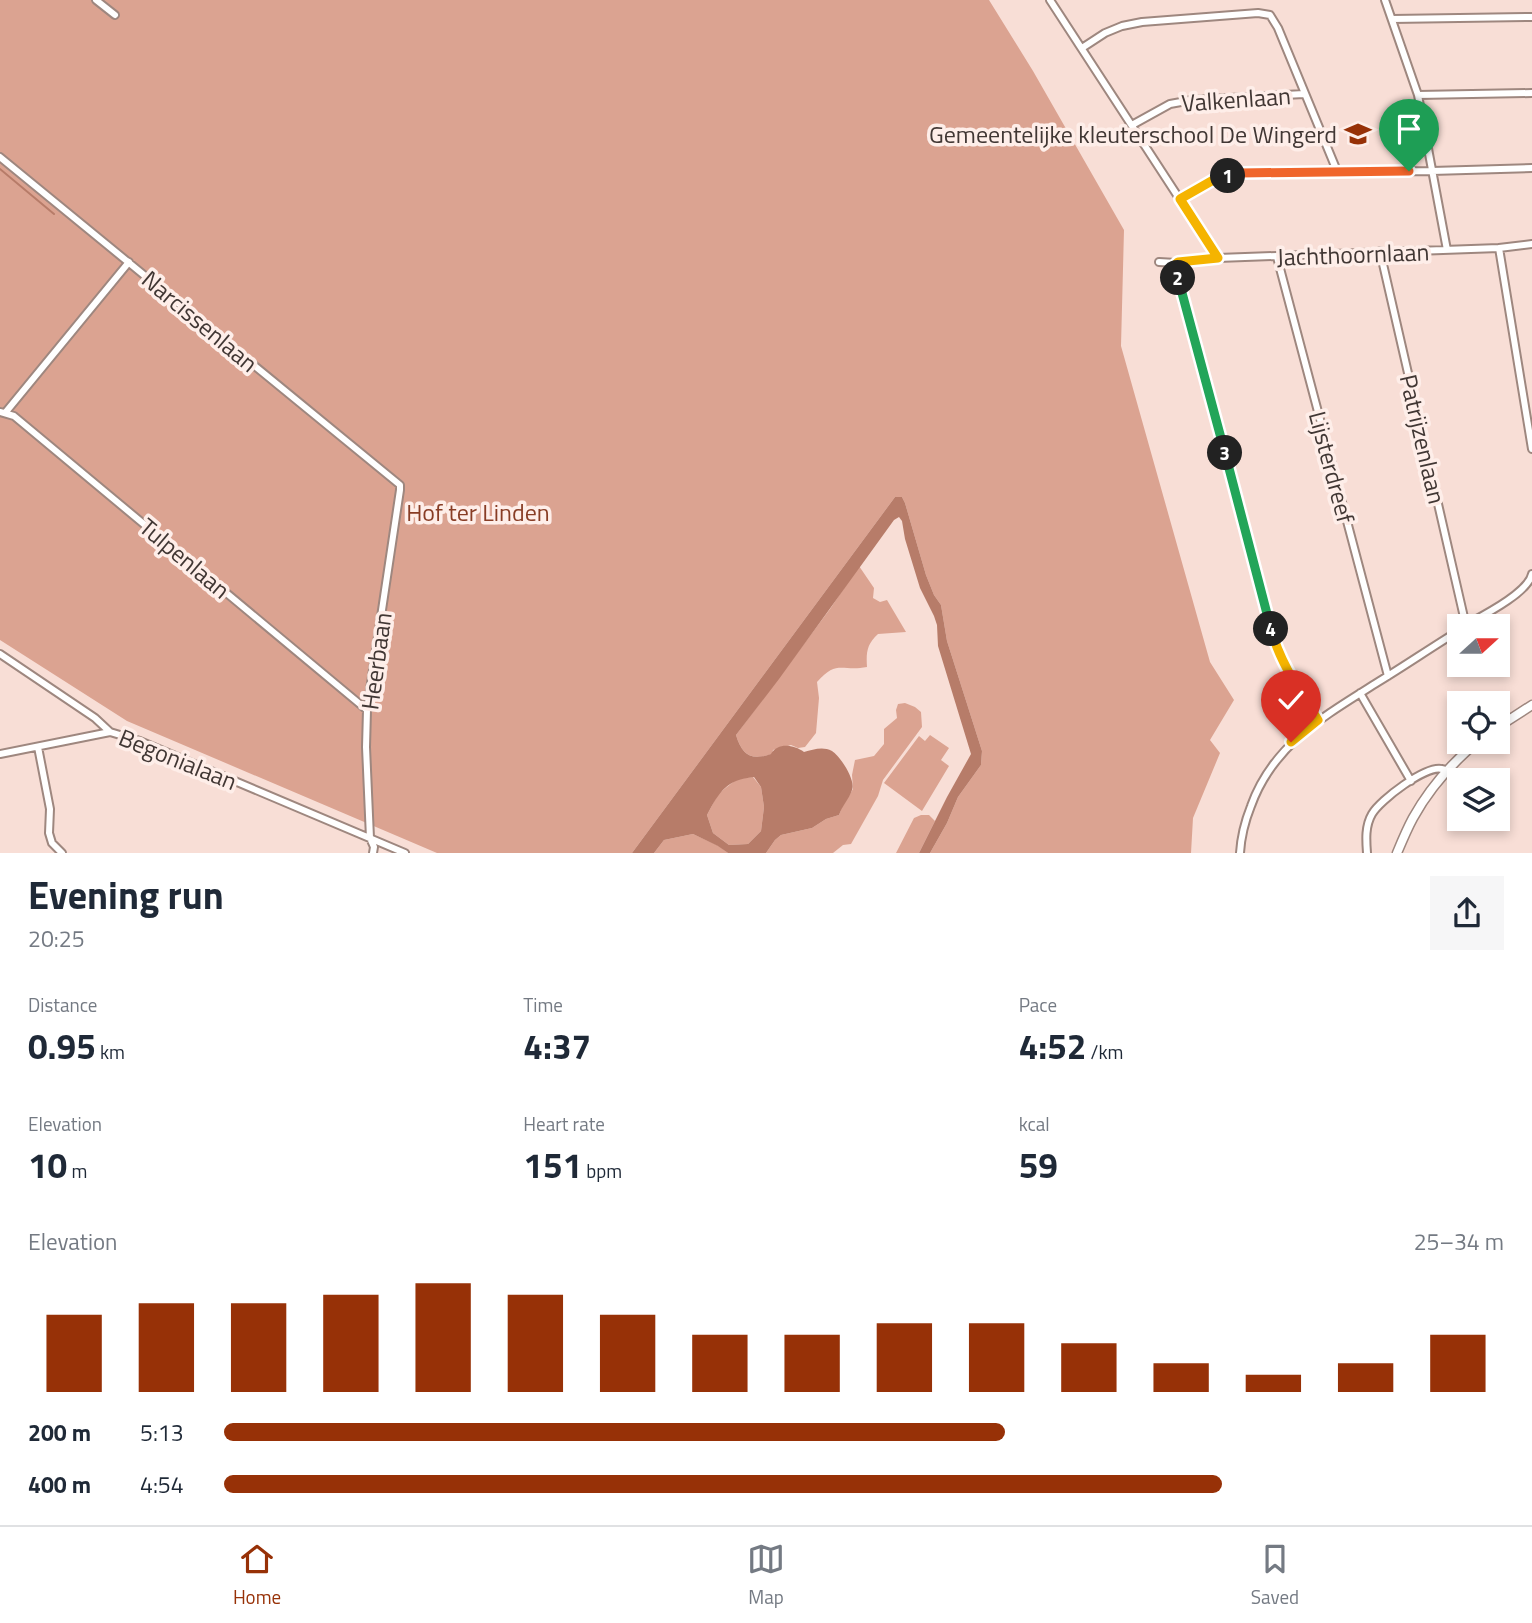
<!DOCTYPE html>
<meta charset="utf-8">
<style>
body{margin:0;font-family:"Titillium Web",sans-serif;background:#f6f6f7;color:#1f2937;height:100vh;display:flex;flex-direction:column;font-size:26px;white-space:nowrap}
*{box-sizing:border-box;margin:0}
p{font-size:23px;color:#747a83}
.icon{flex:none;width:38px;height:38px;fill:none;stroke:currentColor;stroke-width:2;stroke-linecap:round;stroke-linejoin:round}
.map{position:relative;height:853px;overflow:hidden}
.side{display:flex;flex-direction:column;background:#fff;flex:1}
.side>*{flex:none}
.needle{width:46px;rotate:69deg}
.controls{position:absolute;left:1447px;top:614px;display:grid;gap:14px}
.controls a{display:grid;place-items:center;width:63px;height:63px;border-radius:0px;background:#fff;box-shadow:0 4px 10px #0003;font-size:35px}
.pin{position:absolute;display:grid;place-items:center;width:60px;height:60px;color:#fff;margin:-72px -30px;border-radius:50% 50% 50% 0;rotate:-45deg;box-shadow:0 0 7px #0007}
.pin .icon{rotate:45deg}
.km{position:absolute;width:35px;height:35px;margin:-18px;border-radius:50%;background:#222;color:#fff;font-size:19px;line-height:35px;text-align:center}
.round{display:grid;place-items:center;flex:none;width:74px;height:74px;border-radius:0px;background:#f6f6f7}
.summary{display:flex;align-items:center;justify-content:space-between;height:119px;padding:0 28px}
h1{font-size:38px;font-weight:700;line-height:52px}
.metrics{display:grid;grid-template-columns:repeat(3,1fr);gap:10px;height:119px;padding:7px 28px}
.metrics div{display:grid;align-content:center}
.metrics b{font-size:35px;font-weight:700}
.metrics small{font-size:19px;font-weight:400}
.metrics p{font-size:19px}
.chart{height:196px;padding:14px 28px}
.chart p{display:flex;justify-content:space-between}
.chart svg{width:100%;height:126px;margin-top:7px;stroke:#973107;stroke-width:6}
ul{padding:0 28px;list-style:none;font-size:23px}
li{display:grid;grid-template-columns:112px 84px 1fr;align-items:center;height:52px}
li i{height:18px;border-radius:9px;background:#973107}
.dock{display:flex;justify-content:space-around;align-items:center;height:98px;border-top:2px solid #e0e1e3;background:#fff;font-size:19px;color:#747a83}
.dock a{display:grid;justify-items:center;gap:4px}
.dock .on{color:#973107}
.map>svg:first-child{display:block}
</style>
<div class="map">
<svg width="1532" height="853" viewBox="0 0 1532 853">
<rect width="100%" height="100%" fill="#f8ded6"/>
<path fill="#dba391" d="M0 0H989L1033 71 1124 230 1121 346 1210 662 1234 700 1210 740 1220 753 1193 818 1191 853H930L947 823 958 797 981 765 982 751 947 641 941 605 934 595 926 575 905 503 902 497H895L632 853H437L127 721 0 640Z
M859 566 874 588 873 598 880 602 887 600 906 632 878 634C867 644 866 652 867 667 842 672 837 659 817 682L819 698 816 733 805 747 798 748 791 745 773 750 772 754C751 761 742 755 736 735L830 609Z
M905 703 915 707 921 712 922 727 883 780 878 796 851 844 843 845 833 853H766L775 840 781 835 812 828 826 819 839 815 842 807 853 789 852 775 855 760 874 756 884 744V729L897 718 896 710 898 704Z
M930 735 949 748 941 760 949 766 922 811 884 783 919 736 925 741Z
M753 777 761 787 764 807 761 831 748 844 729 845 713 833 707 815 718 794 737 779Z
M921 815H929L935 821 919 853H896L914 818Z
M693 834 719 846 728 853H654L664 840Z"/>
<path fill="#b77c69" fill-rule="evenodd" d="M895 497H902L905 503 926 575 934 595 941 605 947 641 982 751 981 765 958 797 947 823 930 853H919L947 797 971 754 938 646 937 625 934 616 920 588 905 539 902 521 899 517 894 520 779 679 736 735C742 755 751 761 771 754 778 742 794 745 804 752 813 750 822 746 832 751 840 756 856 780 852 790 849 799 842 806 839 815L826 819 812 828 781 835 775 840 766 853H728L718 846 693 834 664 840 654 853H632ZM754 777 761 787 764 807 761 831 748 844 729 845 713 833 707 815C720 791 726 780 754 777Z"/>
<g fill="none" stroke-linecap="round" stroke-linejoin="round">
<path stroke="#b77c69" stroke-width="2" d="M0 169 54 214"/>
<g stroke="#9e877f" stroke-width="10">
<path id="street" d="M96 0 115 15
M1050 0 1218 258
M1385 0 1418 95 1447 250
M1392 19 1532 17
M1082 48 1105 33 1122 26 1142 22 1258 13 1270 15 1278 28 1337 171
M1418 95 1532 93
M1132 125 1170 104 1192 100 1304 94
M0 157 400 485V490L367 710 366 747 370 838 374 847 373 853
M1180 199 1215 179 1240 173 1432 171 1532 168
M1499 248 1532 449
M1380 251 1466 626
M1277 257 1388 676
M1159 262 1176 263
M0 412 14 416 367 710
M5 413 129 262
M1464 626C1482 616 1528 593 1532 574
M0 654 95 718 110 732 140 741 405 853
M1360 693 1411 781
M1318 720 1286 670 1273 637 1176 268V263L1180 261 1218 258 1499 248 1532 244
M38 747 50 809 49 833 52 843 62 853
M0 754 110 732
M1240 853C1241 837 1245 821 1251 806 1273 744 1326 715 1378 682 1406 665 1432 647 1460 630
M1367 853C1366 840 1365 826 1372 814 1380 800 1426 765 1442 769 1444 769 1445 770 1447 771"/>
</g>
<g stroke="#9e877f" stroke-width="11">
<path id="secondary" d="M1498 727 1532 705
M1397 853C1402 841 1407 829 1413 818 1429 789 1452 763 1477 742"/>
</g>
<use href="#street" stroke="#fff" stroke-width="6"/>
<use href="#secondary" stroke="#fff" stroke-width="8"/>
</g>
<g fill="none" stroke-linecap="round" stroke-linejoin="round">
<g stroke="#fff" stroke-width="14">
<path id="split-1" d="M1228 176 1240 173 1409 171"/>
</g>
<g stroke="#fff" stroke-width="14">
<path id="split-2" d="M1178 278 1175 265 1178 262 1218 258 1180 199 1215 179 1228 176"/>
</g>
<g stroke="#fff" stroke-width="14">
<path id="split-3" d="M1178 278 1225 453"/>
</g>
<g stroke="#fff" stroke-width="14">
<path id="split-4" d="M1225 453 1271 629"/>
</g>
<g stroke="#fff" stroke-width="14">
<path id="split-5" d="M1271 629C1280 663 1300 691 1318 720L1291 742"/>
</g>
<use href="#split-1" stroke="#f0652b" stroke-width="9"/>
<use href="#split-2" stroke="#f5b400" stroke-width="9"/>
<use href="#split-3" stroke="#22a559" stroke-width="9"/>
<use href="#split-4" stroke="#22a559" stroke-width="9"/>
<use href="#split-5" stroke="#f5b400" stroke-width="9"/>
</g>
<defs>
<g id="school-bare" transform="scale(2.1)"><path d="M0-5L7-2L0 1L-7-2ZM-4 1L0 2.5L4 1V4Q0 6-4 4Z" fill="#973107" stroke="#feeee9" stroke-width="2.5" paint-order="stroke"/></g>
</defs>
<g fill-rule="evenodd">
<use href="#school-bare" x="1358" y="134"/>
</g>
<g text-anchor="middle" dominant-baseline="central" stroke-width="7" stroke-linejoin="round" paint-order="stroke">
<g font-size="24" fill="#413734" stroke="#feeee9">
<text transform="translate(1236 99) rotate(-4)">Valkenlaan</text>
<text transform="translate(1353 254) rotate(-2)">Jachthoornlaan</text>
<text transform="translate(200 321) rotate(40)">Narcissenlaan</text>
<text transform="translate(1423 439) rotate(77)">Patrijzenlaan</text>
<text transform="translate(1332 467) rotate(75)">Lijsterdreef</text>
<text transform="translate(185 558) rotate(40)">Tulpenlaan</text>
<text transform="translate(376 661) rotate(-82)">Heerbaan</text>
<text transform="translate(178 759) rotate(22)">Begonialaan</text>
</g>
<g font-size="24" fill="#413734" stroke="#feeee9" text-anchor="end">
<text x="1337" y="134">Gemeentelijke kleuterschool De Wingerd</text>
</g>
<g font-size="24" fill="#883d25" stroke="#feeee9">
<text x="478" y="512">Hof ter Linden</text>
</g>
</g>
</svg>
<div class="controls">
<a><svg class="needle" viewBox="-14 -14 28 28"><path d="M0-13l5 13h-10z" fill="#e53935"/><path d="M0 13l5-13h-10z" fill="#747a83"/></svg></a>
<a><svg class="icon" aria-label="locate" viewBox="0 0 24 24"><circle cx="12" cy="12" r="6"/><path d="M12 2v4M12 18v4M2 12h4M18 12h4"/></svg></a>
<a><svg class="icon" aria-label="layers" viewBox="0 0 24 24"><path d="M12 4l9 5-9 5-9-5zM3 14l9 5 9-5"/></svg></a>
</div>
<div class="pin" style="left:1409px;top:171px;background:#1e9e55"><svg class="icon" aria-label="arrive" viewBox="0 0 24 24"><path d="M6 21V4h12l-3 4 3 4H6"/></svg></div>
<div class="pin" style="left:1291px;top:742px;background:#d93025"><svg class="icon" aria-label="check" viewBox="0 0 24 24"><path d="M5 12l5 5 9-10"/></svg></div>
<b class="km" style="left:1228px;top:176px">1</b>
<b class="km" style="left:1178px;top:278px">2</b>
<b class="km" style="left:1225px;top:453px">3</b>
<b class="km" style="left:1271px;top:629px">4</b>
</div>
<section class="side">
<div class="summary"><div><h1>Evening run</h1><p>20:25</p></div><a class="round"><svg class="icon" aria-label="share" viewBox="0 0 24 24"><path d="M12 15V3M7 8l5-5 5 5M5 13v7h14v-7"/></svg></a></div>
<div class="metrics">
<div><p>Distance</p><b>0.95<small> km</small></b></div>
<div><p>Time</p><b>4:37</b></div>
<div><p>Pace</p><b>4:52<small> /km</small></b></div>
</div>
<div class="metrics">
<div><p>Elevation</p><b>10<small> m</small></b></div>
<div><p>Heart rate</p><b>151<small> bpm</small></b></div>
<div><p>kcal</p><b>59</b></div>
</div>
<div class="chart"><p><span>Elevation</span>25–34 m</p>
<svg viewBox="0 0 160 44" preserveAspectRatio="none"><path d="M5 44V17M15 44V13M25 44V13M35 44V10M45 44V6M55 44V10M65 44V17M75 44V24M85 44V24M95 44V20M105 44V20M115 44V27M125 44V34M135 44V38M145 44V34M155 44V24"/></svg>
</div>
<ul>
<li><b>200 m</b>5:13<i style="width:61%"></i></li>
<li><b>400 m</b>4:54<i style="width:78%"></i></li>
</ul>
</section>
<nav class="dock">
<a class="on"><svg class="icon" aria-label="home" viewBox="0 0 24 24"><path d="M3 11l9-7 9 7M6 9v11h12V9"/></svg>Home</a>
<a><svg class="icon" aria-label="map" viewBox="0 0 24 24"><path d="M3 6l6-2 6 2 6-2v14l-6 2-6-2-6 2zM9 4v14M15 6v14"/></svg>Map</a>
<a><svg class="icon" aria-label="saved" viewBox="0 0 24 24"><path d="M7 4h10v16l-5-4-5 4z"/></svg>Saved</a>
</nav>
